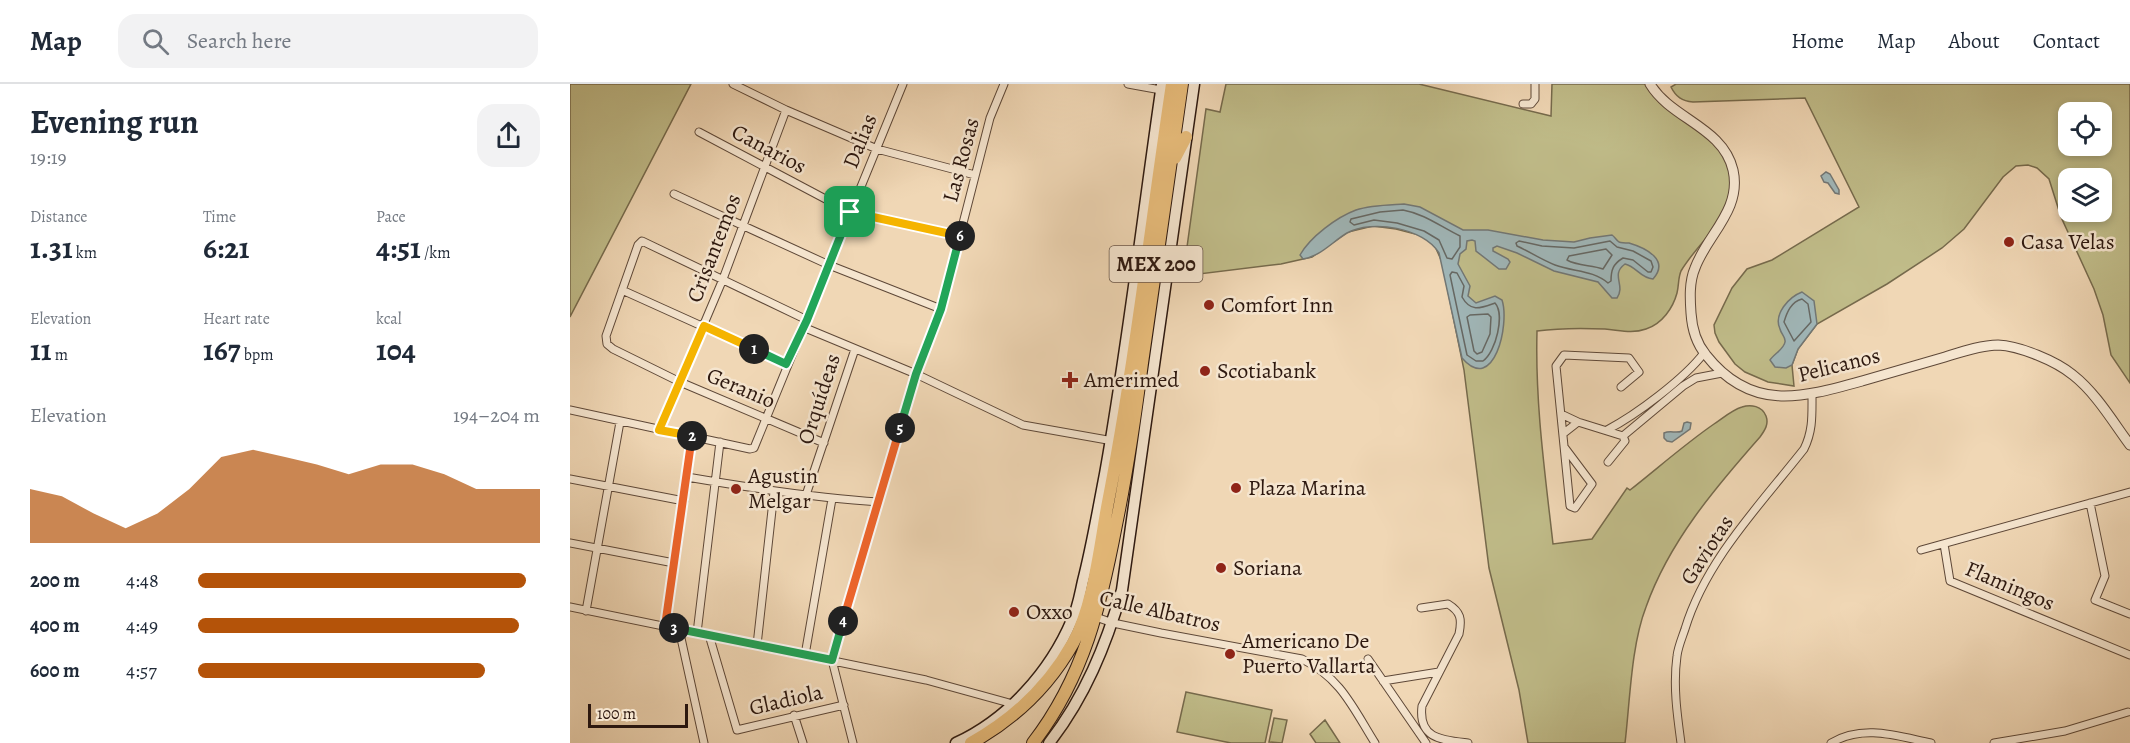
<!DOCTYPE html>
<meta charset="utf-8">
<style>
body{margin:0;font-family:Alegreya,serif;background:#f2f2f3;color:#1f2937;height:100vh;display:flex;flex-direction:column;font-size:22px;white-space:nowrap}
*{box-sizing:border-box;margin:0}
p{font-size:20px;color:#747a83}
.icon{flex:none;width:33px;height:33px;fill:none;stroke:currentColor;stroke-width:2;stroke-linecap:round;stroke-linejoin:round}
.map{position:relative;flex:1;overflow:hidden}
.details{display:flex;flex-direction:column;background:#fff;width:570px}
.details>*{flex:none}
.controls{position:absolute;left:1488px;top:18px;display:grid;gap:12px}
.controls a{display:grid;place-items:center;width:54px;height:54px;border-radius:12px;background:#fff;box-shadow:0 3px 9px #0003;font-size:30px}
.scale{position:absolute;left:18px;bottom:15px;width:100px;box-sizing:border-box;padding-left:6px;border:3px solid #2d180f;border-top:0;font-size:16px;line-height:21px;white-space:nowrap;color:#2d180f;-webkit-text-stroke:4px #f5e5cf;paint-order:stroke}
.pin{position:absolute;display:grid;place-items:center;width:51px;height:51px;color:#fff;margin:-26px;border-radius:12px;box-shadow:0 3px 9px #0006}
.km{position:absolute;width:30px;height:30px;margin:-15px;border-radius:50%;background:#222;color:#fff;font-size:16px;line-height:30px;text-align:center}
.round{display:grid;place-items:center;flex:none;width:63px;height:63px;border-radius:18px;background:#f2f2f3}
.headline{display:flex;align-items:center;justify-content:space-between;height:102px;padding:0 30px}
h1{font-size:33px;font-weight:600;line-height:45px}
.figures{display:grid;grid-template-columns:repeat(3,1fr);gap:9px;height:102px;padding:6px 30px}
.figures div{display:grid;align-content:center}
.figures b{font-size:30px;font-weight:600}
.figures small{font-size:16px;font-weight:400}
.figures p{font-size:16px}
.chart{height:168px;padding:12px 30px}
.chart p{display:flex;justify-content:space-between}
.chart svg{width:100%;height:108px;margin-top:6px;fill:#b45309;opacity:.7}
ul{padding:0 30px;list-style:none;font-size:20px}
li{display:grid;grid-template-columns:96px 72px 1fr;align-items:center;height:45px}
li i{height:15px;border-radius:8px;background:#b45309}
header{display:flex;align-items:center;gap:36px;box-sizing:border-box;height:84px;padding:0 30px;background:#fff;border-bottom:2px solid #e0e1e3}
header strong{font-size:28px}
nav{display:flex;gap:33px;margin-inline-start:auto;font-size:21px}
.search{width:420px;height:54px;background:#f2f2f3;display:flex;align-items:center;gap:15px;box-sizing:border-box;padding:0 21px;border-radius:18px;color:#747a83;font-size:22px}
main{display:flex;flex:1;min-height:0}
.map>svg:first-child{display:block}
</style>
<header>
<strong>Map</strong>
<div class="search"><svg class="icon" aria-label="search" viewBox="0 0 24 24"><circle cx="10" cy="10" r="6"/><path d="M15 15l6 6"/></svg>Search here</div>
<nav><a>Home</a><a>Map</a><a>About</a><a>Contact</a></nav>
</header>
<main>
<section class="details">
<div class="headline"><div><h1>Evening run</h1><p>19:19</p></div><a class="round"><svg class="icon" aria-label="share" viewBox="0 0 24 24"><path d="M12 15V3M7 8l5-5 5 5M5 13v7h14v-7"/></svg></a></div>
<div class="figures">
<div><p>Distance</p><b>1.31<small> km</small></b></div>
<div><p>Time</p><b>6:21</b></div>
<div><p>Pace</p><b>4:51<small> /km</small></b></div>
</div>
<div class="figures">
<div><p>Elevation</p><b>11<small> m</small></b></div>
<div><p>Heart rate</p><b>167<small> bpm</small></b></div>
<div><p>kcal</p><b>104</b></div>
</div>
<div class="chart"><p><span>Elevation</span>194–204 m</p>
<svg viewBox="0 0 160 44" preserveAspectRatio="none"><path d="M0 44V22L10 25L20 32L30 38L40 32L50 22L60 9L70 6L80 9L90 12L100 16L110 12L120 12L130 16L140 22L150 22L160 22V44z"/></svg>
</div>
<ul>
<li><b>200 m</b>4:48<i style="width:96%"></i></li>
<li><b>400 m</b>4:49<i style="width:94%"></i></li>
<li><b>600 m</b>4:57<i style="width:84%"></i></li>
</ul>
</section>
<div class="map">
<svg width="1560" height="659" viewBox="0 0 1560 659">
<rect width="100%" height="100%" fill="#f0d7b5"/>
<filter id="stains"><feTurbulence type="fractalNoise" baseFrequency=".00333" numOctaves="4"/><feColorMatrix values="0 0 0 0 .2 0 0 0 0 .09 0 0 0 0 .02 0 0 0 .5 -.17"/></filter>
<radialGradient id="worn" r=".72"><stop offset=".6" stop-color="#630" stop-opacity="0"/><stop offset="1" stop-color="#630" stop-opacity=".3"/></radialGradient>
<path fill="#c0bc89" stroke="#766a4c" stroke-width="1.5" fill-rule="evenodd" d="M0 0H121L0 233Z
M656 0H849L981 32 982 0H1079C1108 25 1177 70 1161 116 1152 141 1125 163 1111 187 1108 194 1109 201 1107 209 1103 224 1092 240 1076 245 1062 250 1049 246 1035 245 1013 244 989 244 967 247 965 319 975 389 983 460L1022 455 1057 404 1060 406C1088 384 1115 360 1144 340 1153 334 1162 326 1172 323 1181 320 1192 322 1196 332 1199 340 1195 346 1190 353 1145 404 1099 458 1076 523 1061 562 1060 617 1055 659H958L949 606 919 484 894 286 872 178 864 160 853 152 826 145 803 142 778 148 742 173 711 180 613 192 636 25 650 28Z
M1106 0H1560V299L1541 271 1533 231 1524 205 1491 133 1479 95 1467 84 1458 81 1446 82 1433 93 1394 145 1372 164 1317 200 1247 240 1228 265 1222 281 1224 302 1198 298 1175 288 1165 280 1149 258 1145 249 1144 241 1162 204 1177 185 1202 176 1289 123 1235 14 1123 18C1112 17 1106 13 1101 3ZM1498 28H1532V62H1498ZM1498 94H1532V128H1498Z
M616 608 702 626 695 659H661L607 648Z
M704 634 717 636 712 659 699 658Z
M755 636 770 659H746L740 650Z"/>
<path fill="#a0b7b9" stroke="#727775" stroke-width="1.5" d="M1256 88 1260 90 1269 106V110L1265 109 1258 99 1254 98 1251 92Z
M834 120 850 123 893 146H918L973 156 1004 158 1020 154 1042 151C1045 153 1046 156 1049 158 1052 159 1056 159 1059 159 1076 164 1100 176 1083 195 1070 194 1067 183 1055 180 1040 191 1056 201 1047 214H1042L1028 198 984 187 947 169 927 162 923 164V167L938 175 940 178 936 185H929L906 167 905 157 902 156 897 157 896 165 890 170 888 180 900 202 898 212 906 219 925 212 932 216C940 240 924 311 892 274L869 169C854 144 802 135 777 149 762 158 751 172 733 175L730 171C740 153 767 133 786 126 801 121 818 121 834 120Z
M1232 208 1244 217 1247 240 1228 265 1222 281 1216 284 1205 283 1200 276C1204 270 1214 265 1215 258 1216 253 1211 250 1210 245 1203 230 1219 213 1232 208Z
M1117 338 1121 339 1120 345 1102 358 1097 357 1094 354V349C1101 346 1106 350 1112 347L1114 339Z"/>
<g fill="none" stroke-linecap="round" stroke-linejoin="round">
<path stroke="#666864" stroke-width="1.5" d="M833 126C855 130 871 143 890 152V163L882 175 877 174 869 156 854 147 827 139 804 136 784 141 780 138 781 135 810 128Z
M949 157 972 162 1004 164 1040 157 1047 163 1063 167 1081 177 1083 183 1081 188H1078L1063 176 1053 174C1043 180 1041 186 1041 197L1038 199C1023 186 1004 188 985 181 972 176 960 168 947 162L946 159Z
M1036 165 1042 171 1033 185C1022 181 1007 182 997 176L999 172Z
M882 188 887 189 894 202 892 213C901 229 911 224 925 219 935 230 926 268 913 277H906L897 271 880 191Z
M1232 215 1238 220 1241 238 1224 257 1214 238C1217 228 1221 218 1232 215Z
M918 230 921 233 920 250 912 268 907 270 904 267 897 233 900 231Z"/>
<g stroke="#5e4838" stroke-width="9">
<path id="minor" d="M163 0 216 26 307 65 405 91
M558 0 591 6
M953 20H961L965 15V0
M129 48 280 128 390 152
M104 110 259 181 371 225
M52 206 216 280
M237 236 72 157 68 161 36 252 37 260 43 265 110 298 254 359
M233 243 346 290 453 341 543 357
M0 326 180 365 184 364 333 0
M991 330 1008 338 1053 352
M89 346 153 195 216 26
M1037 346C1066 331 1114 295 1134 269
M994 349 1008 338
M995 364 1022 400 1005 424 1000 422 986 282 994 271 1059 274 1069 288 1051 303
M1038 378 1055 357 1053 352 1113 302 1126 294 1152 289
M117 393C181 404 245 414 309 418
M0 395 114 417
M236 411 285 265
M1520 419 1535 492 1525 516 1560 530
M0 459 104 479
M1374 460 1380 497 1560 571
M1351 466 1560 408
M0 523 356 596 443 620
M851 524 878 520C891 528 892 535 889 550L852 622C848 655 872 656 898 659
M16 527 50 338
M523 532 543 539 591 549 732 575C771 594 783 624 805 659
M95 542 122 353
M109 545 134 659
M127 549 150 358
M139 551 167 646 274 621
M187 561 204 408
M235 571 262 415
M798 575 856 659
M813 597 869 588
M224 631 233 659
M283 659 262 576 346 290 371 225 420 34 434 0
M1111 659C1107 630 1103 601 1107 572 1108 563 1112 554 1115 545 1136 476 1190 421 1234 365 1243 347 1242 331 1242 311
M1261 659C1293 640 1327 652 1361 659
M1424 659 1495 647 1558 628"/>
</g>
<g stroke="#5e4838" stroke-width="11">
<path id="tertiary" d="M1080 0C1101 35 1153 43 1163 86 1172 126 1137 151 1125 184 1119 198 1120 215 1121 229 1122 245 1126 259 1136 271 1181 328 1231 314 1292 297 1320 289 1347 281 1375 273 1391 268 1411 261 1428 261 1450 262 1486 277 1503 291 1526 309 1543 338 1560 361"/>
</g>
<g stroke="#2d180f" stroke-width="13">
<path id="secondary" d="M386 659C438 635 480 588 502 536 508 524 510 510 513 497 522 462 528 426 535 390 558 261 573 130 592 0
M479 659C515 613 536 561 552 506L624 0"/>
</g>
<g stroke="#2d180f" stroke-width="14">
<path id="trunk" d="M605 74 616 53
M401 659C444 635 479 602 503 559 524 522 530 460 538 418 565 280 581 139 602 0
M463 659C514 593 531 520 546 441 557 387 565 333 572 279 585 186 599 93 612 0"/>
</g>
<use href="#minor" stroke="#f5e5cf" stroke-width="7"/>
<use href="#tertiary" stroke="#f5e5cf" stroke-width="9"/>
<use href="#secondary" stroke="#f5e5cf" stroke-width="10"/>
<use href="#trunk" stroke="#e8bc7a" stroke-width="12"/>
</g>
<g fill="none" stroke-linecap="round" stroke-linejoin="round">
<g stroke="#fff" stroke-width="12">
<path id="split-1" d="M184 265 216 280 237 236 280 128"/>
</g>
<g stroke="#fff" stroke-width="12">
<path id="split-2" d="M122 352 89 346 134 242 184 265"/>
</g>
<g stroke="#fff" stroke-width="12">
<path id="split-3" d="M104 544 95 542 122 352"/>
</g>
<g stroke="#fff" stroke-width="12">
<path id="split-4" d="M104 544 262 576 273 537"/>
</g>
<g stroke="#fff" stroke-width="12">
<path id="split-5" d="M273 537 330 344"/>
</g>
<g stroke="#fff" stroke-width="12">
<path id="split-6" d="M330 344 346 290 371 225 390 152"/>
</g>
<g stroke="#fff" stroke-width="12">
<path id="split-7" d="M280 128 390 152"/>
</g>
<use href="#split-1" stroke="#22a559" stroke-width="8"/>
<use href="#split-2" stroke="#f5b400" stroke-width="8"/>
<use href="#split-3" stroke="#f0652b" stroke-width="8"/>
<use href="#split-4" stroke="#22a559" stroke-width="8"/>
<use href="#split-5" stroke="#f0652b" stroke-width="8"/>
<use href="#split-6" stroke="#22a559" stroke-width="8"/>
<use href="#split-7" stroke="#f5b400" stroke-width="8"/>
</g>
<g fill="#8f2418" stroke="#f5e5cf" stroke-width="2">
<circle cx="1439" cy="158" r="6"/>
<circle cx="639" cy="221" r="6"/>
<circle cx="635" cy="287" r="6"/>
<path d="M497 287h6v6h6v6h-6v6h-6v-6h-6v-6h6z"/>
<circle cx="666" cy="404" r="6"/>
<circle cx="166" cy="405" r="6"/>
<circle cx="651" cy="484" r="6"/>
<circle cx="444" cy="528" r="6"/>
<circle cx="660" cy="570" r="6"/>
</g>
<g text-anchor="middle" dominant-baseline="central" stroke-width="5" stroke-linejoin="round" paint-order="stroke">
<rect fill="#f5e5cf" stroke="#695649" stroke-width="1.5" x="539.5" y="162" width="93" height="36" rx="4.5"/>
<g font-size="21" font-weight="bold" fill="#2d180f">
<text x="586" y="180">MEX 200</text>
</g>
<g font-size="22" fill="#2d180f" stroke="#f5e5cf">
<text transform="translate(290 57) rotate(-68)">Dalias</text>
<text transform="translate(199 65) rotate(28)">Canarios</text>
<text transform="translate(391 76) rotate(-75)">Las Rosas</text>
<text transform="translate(144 164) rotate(-69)">Crisantemos</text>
<text transform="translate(1269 281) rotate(-14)">Pelicanos</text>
<text transform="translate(171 304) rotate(23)">Geranio</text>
<text transform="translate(249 315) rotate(-72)">Orquídeas</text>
<text transform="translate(1137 466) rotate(-57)">Gaviotas</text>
<text transform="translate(1440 502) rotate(23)">Flamingos</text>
<text transform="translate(590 527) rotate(13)">Calle Albatros</text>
<text transform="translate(216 616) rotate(-13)">Gladiola</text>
</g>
<g font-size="22" fill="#2d180f" stroke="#f5e5cf" text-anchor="start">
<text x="1451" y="158">Casa Velas</text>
<text x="651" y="221">Comfort Inn</text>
<text x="647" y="287">Scotiabank</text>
<text x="514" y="296">Amerimed</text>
<text x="178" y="392">Agustin<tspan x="178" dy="25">Melgar</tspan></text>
<text x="678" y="404">Plaza Marina</text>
<text x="663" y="484">Soriana</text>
<text x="456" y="528">Oxxo</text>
<text x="672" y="557">Americano De<tspan x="672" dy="25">Puerto Vallarta</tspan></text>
</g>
</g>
<rect width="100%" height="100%" filter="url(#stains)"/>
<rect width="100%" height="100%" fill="url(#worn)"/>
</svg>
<div class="controls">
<a><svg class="icon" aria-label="locate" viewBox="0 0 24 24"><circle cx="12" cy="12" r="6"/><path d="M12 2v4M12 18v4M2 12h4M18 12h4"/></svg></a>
<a><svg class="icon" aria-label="layers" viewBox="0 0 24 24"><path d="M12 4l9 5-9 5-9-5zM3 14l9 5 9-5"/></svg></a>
</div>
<div class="scale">100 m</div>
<div class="pin" style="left:280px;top:128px;background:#1e9e55"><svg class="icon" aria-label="arrive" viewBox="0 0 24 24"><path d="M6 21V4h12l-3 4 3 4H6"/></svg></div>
<b class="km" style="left:184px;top:265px">1</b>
<b class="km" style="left:122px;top:352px">2</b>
<b class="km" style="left:104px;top:544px">3</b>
<b class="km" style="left:273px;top:537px">4</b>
<b class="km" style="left:330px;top:344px">5</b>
<b class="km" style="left:390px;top:152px">6</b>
</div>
</main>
